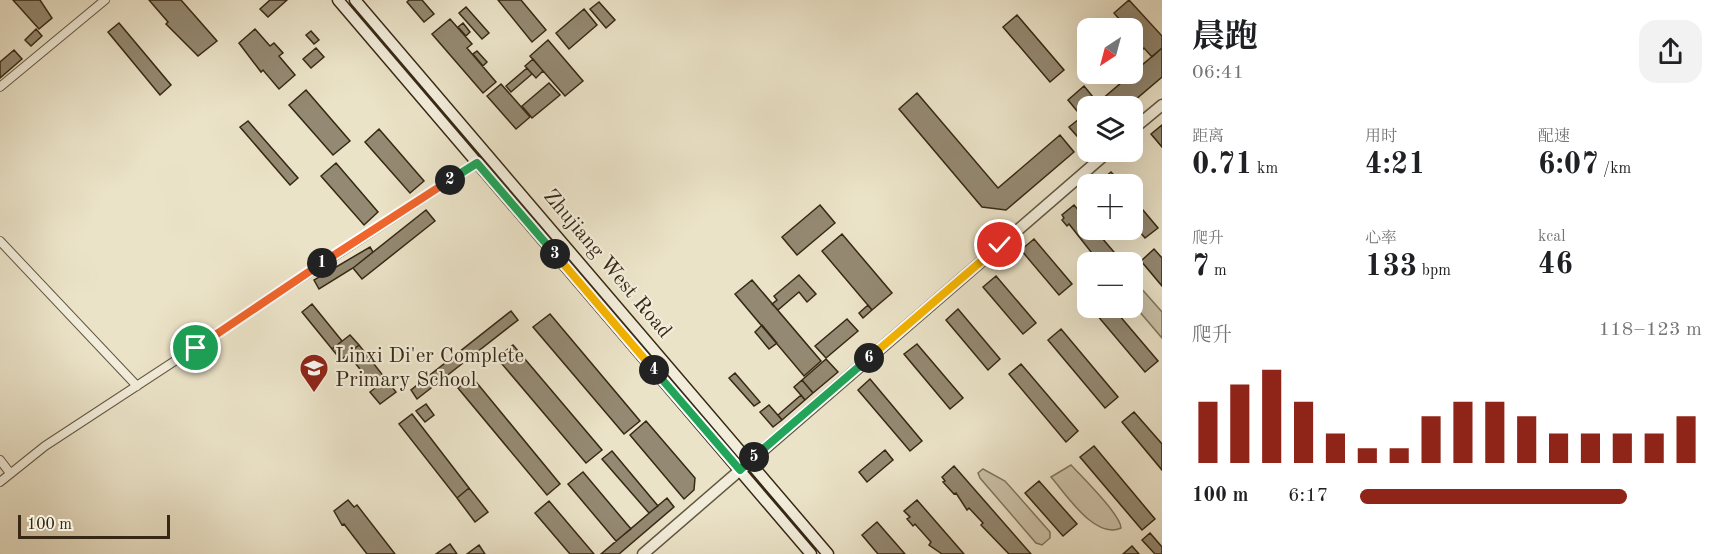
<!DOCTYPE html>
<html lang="zh">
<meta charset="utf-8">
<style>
body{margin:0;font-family:"Old Standard TT","Noto Serif SC",serif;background:#f2f2f2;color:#202124;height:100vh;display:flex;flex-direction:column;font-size:22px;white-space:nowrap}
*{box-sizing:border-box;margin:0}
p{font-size:20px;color:#757577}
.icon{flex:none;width:33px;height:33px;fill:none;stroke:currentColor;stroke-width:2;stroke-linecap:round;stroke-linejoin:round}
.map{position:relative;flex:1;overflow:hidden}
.sheet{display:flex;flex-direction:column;background:#fff;width:570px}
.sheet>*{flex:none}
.needle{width:39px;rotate:216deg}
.fabs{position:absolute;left:1077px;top:18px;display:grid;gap:12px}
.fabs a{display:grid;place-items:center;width:66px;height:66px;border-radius:12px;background:#fff;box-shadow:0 6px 24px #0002;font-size:30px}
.scale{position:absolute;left:18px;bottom:15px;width:152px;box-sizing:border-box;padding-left:6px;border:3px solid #362814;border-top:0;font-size:16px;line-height:21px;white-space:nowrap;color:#362814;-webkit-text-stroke:4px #f2eddb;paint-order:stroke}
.pin{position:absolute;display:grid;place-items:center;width:51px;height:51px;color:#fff;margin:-26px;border:3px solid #fff;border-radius:50%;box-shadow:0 2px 6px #0007}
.km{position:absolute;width:30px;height:30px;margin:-15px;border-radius:50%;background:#222;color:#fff;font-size:16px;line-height:30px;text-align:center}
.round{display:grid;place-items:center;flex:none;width:63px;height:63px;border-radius:18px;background:#f2f2f2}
.overview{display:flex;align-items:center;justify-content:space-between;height:102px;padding:0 30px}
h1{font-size:33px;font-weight:700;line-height:45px}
.metrics{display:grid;grid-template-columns:repeat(3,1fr);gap:9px;height:102px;padding:6px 30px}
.metrics div{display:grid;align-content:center}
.metrics b{font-size:30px;font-weight:700}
.metrics small{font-size:16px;font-weight:400}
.metrics p{font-size:16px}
.chart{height:168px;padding:12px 30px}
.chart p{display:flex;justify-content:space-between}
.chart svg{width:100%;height:108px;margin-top:6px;stroke:#8f2418;stroke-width:6}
ul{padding:0 30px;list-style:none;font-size:20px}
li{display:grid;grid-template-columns:96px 72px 1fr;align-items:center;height:45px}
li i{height:15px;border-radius:8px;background:#8f2418}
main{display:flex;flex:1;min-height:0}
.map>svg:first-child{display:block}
</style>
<main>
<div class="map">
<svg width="1162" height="554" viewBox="0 0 1162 554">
<rect width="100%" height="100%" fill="#ebe3c8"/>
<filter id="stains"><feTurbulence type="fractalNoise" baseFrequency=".00333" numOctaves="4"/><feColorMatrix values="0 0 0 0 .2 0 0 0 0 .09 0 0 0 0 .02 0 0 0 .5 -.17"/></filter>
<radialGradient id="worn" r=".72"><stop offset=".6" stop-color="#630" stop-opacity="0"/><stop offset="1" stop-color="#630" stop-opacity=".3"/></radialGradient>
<path fill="#ccc3a9" stroke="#81765e" stroke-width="1.5" d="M1132 278 1162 312V338L1133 304Z
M1071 465C1082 477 1121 515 1121 528 1095 540 1066 494 1051 477Z
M983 469 1005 481 1050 532V538L1042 545 1036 543 980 478 978 473Z"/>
<path fill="#948972" stroke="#362814" stroke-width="1.5" d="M13 0H40L52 18 39 29Z
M149 0H181L217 41 198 56 166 24 168 22Z
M270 0H287L268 17 260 9Z
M409 0H422L434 14 424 22 407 2Z
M498 0H521L546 30 532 42Z
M1129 0 1162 36V48L1152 57 1144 48 1141 51 1132 41V28H1127L1114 13Z
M599 2 615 20 606 28 590 9Z
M466 7 489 33 482 39 459 13Z
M584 9 597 25 569 49 556 33Z
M1017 15 1064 70 1050 82 1003 27Z
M450 19 472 44 467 48 496 82 483 93 432 34Z
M119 23 171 85 160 95 108 32Z
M463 23 470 32 466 36 458 27Z
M36 29 42 36 31 46 25 40Z
M255 29 270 46 274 43 283 53 279 56 295 75 279 89 263 70 261 72 239 43Z
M311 31 319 40 314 44 306 35Z
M548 40 583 81 565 96 530 56Z
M316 48 324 57 311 68 303 59Z
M1162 48V77L1128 106H1094Z
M14 50 22 59 0 78V62Z
M477 51 487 62 483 66 473 54Z
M533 59 543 71 536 78 525 66Z
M527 68 532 74 511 92 506 86Z
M549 83 560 95 532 118 522 106Z
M501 84 530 117 516 129 487 96Z
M1084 86 1098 103 1088 106V112L1082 117 1068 100Z
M306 90 350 141 333 155 289 105Z
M917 93 998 188 1060 135 1074 152 1006 210 982 207 899 109Z
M1088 112V141L1084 144 1069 127Z
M248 121 298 178 290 185 240 127Z
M1162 125V147L1151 134Z
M379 129 424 181 410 193 365 142Z
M336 163 378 212 364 225 321 176Z
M1111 172 1122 184H1100L1098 183Z
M1132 197 1158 228 1145 238 1132 223Z
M820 205 835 223 797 255 782 237Z
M1074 205 1088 221V230H1095L1120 259 1116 262H1099L1069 224 1067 226 1062 220 1064 218 1062 215Z
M426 210 435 221 362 279 353 268Z
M842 234 892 293 872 310 822 251Z
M1034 239 1072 284 1059 295 1021 250Z
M370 247 373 252 353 268 319 289 314 280Z
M1154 249 1162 258V286L1141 261Z
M799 275 816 294 807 302 799 292 778 310 772 304 777 300 774 296Z
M996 276 1036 323 1023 334 983 287Z
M752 280 821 361 804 376 735 294Z
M312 304 342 341 332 349 302 312Z
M868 305 872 310 863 318 859 313Z
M1091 308H1113L1158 361 1145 372Z
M958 309 1000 359 988 370 946 320Z
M511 311 518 320 417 399 411 390Z
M550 314 640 421 624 434 533 327Z
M847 319 858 331 826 358 815 346Z
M762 325 777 343 769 349 755 332Z
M1061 329 1118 397 1105 408 1048 340Z
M350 335 359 345 341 360 332 349Z
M917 344 963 398 950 409 904 354Z
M359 345 396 392 380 404 370 392 375 388 348 354Z
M513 345 602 450 586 463 497 358Z
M826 359 838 372 813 393 802 380Z
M1021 364 1078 431 1066 442 1009 374Z
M735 373 760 402 754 406 729 378Z
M472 377 560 484 547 495 458 388Z
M870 379 922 441 910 451 858 390Z
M802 380 813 393 805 400 794 387Z
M801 395 805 400 782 420 778 415Z
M426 404 434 415 425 422 416 411Z
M769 405 782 420 773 427 760 412Z
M1134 412 1162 444V470L1122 422Z
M412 414 469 488 457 498 399 424Z
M646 421 695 478 694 490 684 499 630 435Z
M1094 446 1155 519 1142 530 1080 457Z
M885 450 893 460 867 482 859 472Z
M612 451 658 506 649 513 602 459Z
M954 466 1031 554H1009L981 525 983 523 969 508 967 510 956 493 954 494 943 482 945 481 942 477Z
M583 472 631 529 616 541 568 484Z
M1039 481 1077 524 1063 536 1025 493Z
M469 488 488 512 475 522 457 498Z
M667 498 674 507 619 554H601Z
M348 500 354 507 357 505 395 554H367L344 524 342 525 334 511Z
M917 500 964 554H942L929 545 931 542 915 524 913 526 907 519 910 517 904 511Z
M549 501 594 554H570L535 513Z
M877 522 905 554H878L862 535Z
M1150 533 1162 547V554H1155L1142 540Z
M450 544 457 554H436Z
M479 545 485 554H467Z
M1132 546 1139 554H1123Z"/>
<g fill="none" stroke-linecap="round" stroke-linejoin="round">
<g stroke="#635741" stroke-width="10">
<path id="minor" d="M0 87 105 0
M0 241 137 386
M0 460 10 473
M0 482 45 446 477 163"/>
</g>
<g stroke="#635741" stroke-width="13">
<path id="tertiary" d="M1132 130 1162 105
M643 554 1108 152"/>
</g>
<g stroke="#362814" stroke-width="13">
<path id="secondary" d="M338 0 811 554
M355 0 828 554"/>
</g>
<use href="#minor" stroke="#f2eddb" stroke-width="8"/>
<use href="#tertiary" stroke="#f2eddb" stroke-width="10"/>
<use href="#secondary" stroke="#f2eddb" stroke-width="10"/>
</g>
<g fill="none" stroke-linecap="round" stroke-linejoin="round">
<g stroke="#fff" stroke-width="12">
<path id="split-1" d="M196 348 322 263"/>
</g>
<g stroke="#fff" stroke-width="12">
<path id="split-2" d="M322 263 450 180"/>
</g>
<g stroke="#fff" stroke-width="12">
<path id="split-3" d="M450 180 477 163 555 254"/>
</g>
<g stroke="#fff" stroke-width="12">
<path id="split-4" d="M555 254 654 370"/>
</g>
<g stroke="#fff" stroke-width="12">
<path id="split-5" d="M654 370 740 470 754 457"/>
</g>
<g stroke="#fff" stroke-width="12">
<path id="split-6" d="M754 457 869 358"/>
</g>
<g stroke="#fff" stroke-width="12">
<path id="split-7" d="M869 358 1000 245"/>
</g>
<use href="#split-1" stroke="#f0652b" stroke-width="8"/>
<use href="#split-2" stroke="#f0652b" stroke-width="8"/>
<use href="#split-3" stroke="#22a559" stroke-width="8"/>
<use href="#split-4" stroke="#f5b400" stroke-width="8"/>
<use href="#split-5" stroke="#22a559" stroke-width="8"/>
<use href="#split-6" stroke="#22a559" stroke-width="8"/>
<use href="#split-7" stroke="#f5b400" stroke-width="8"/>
</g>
<defs>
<g id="school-pin" transform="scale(1.5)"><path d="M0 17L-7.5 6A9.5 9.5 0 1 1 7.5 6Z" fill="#8f2418" stroke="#f2eddb"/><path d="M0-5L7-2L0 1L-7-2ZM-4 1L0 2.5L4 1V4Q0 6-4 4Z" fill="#fff"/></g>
</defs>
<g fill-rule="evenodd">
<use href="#school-pin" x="314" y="368"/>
</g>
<g text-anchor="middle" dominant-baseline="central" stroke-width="4.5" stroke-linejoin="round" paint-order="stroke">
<g font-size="21" fill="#362814" stroke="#f2eddb">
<text transform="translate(607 264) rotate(50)">Zhujiang West Road</text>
</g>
<g font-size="21" fill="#362814" stroke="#f2eddb" text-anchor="start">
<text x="335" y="356">Linxi Di'er Complete<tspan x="335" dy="24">Primary School</tspan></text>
</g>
</g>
<rect width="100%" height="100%" filter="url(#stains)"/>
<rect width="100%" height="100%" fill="url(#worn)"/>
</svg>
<div class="fabs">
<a><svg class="needle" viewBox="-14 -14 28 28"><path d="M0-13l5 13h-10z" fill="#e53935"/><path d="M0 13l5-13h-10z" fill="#757577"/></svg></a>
<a><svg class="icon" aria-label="layers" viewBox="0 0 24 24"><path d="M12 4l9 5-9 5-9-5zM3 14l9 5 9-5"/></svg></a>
<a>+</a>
<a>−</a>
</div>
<div class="scale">100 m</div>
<div class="pin" style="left:196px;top:348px;background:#1e9e55"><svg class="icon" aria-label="arrive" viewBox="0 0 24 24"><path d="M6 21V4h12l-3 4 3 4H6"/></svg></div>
<div class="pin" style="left:1000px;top:245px;background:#d93025"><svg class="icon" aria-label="check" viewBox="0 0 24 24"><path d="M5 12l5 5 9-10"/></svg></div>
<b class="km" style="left:322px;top:263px">1</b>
<b class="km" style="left:450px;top:180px">2</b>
<b class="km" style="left:555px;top:254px">3</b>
<b class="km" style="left:654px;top:370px">4</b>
<b class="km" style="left:754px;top:457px">5</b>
<b class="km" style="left:869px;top:358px">6</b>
</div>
<section class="sheet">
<div class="overview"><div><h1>晨跑</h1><p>06:41</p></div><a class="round"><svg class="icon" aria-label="share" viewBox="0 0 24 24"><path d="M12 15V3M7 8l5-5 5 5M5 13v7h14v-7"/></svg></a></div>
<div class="metrics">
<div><p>距离</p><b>0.71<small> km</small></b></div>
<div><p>用时</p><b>4:21</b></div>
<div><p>配速</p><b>6:07<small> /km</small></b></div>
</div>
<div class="metrics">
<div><p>爬升</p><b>7<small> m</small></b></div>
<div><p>心率</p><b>133<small> bpm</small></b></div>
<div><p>kcal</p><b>46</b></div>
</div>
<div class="chart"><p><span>爬升</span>118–123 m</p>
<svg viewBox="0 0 160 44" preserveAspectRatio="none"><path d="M5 44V19M15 44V12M25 44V6M35 44V19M45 44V32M55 44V38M65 44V38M75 44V25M85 44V19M95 44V19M105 44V25M115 44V32M125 44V32M135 44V32M145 44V32M155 44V25"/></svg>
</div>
<ul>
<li><b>100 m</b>6:17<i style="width:78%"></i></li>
</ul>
</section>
</main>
